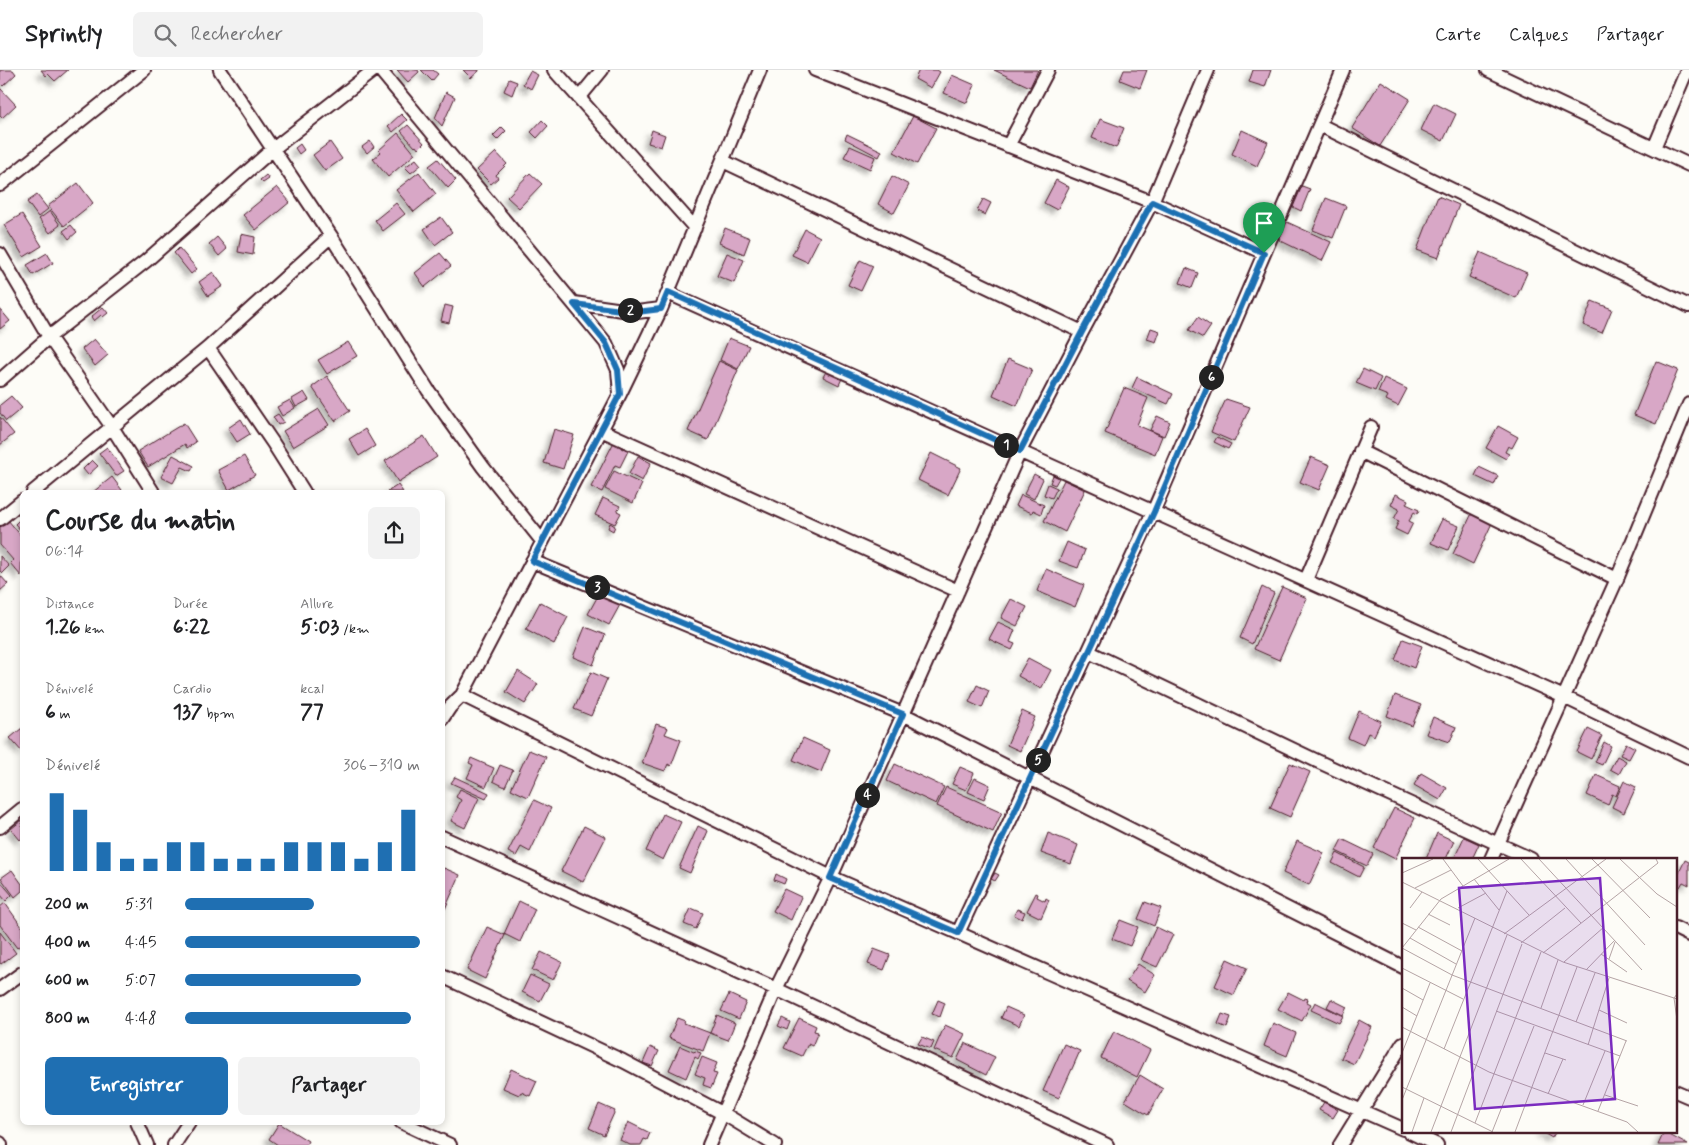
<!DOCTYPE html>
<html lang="fr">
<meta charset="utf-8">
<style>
body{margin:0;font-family:Mynerve,sans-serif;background:#f2f2f2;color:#202124;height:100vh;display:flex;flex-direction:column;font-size:19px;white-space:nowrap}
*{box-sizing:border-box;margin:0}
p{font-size:16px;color:#757577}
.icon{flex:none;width:28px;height:28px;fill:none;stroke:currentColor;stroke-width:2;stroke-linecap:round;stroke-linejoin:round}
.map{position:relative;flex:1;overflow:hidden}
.drawer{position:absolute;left:20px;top:420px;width:425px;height:635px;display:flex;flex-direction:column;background:#fff;border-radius:8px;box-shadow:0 2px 8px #0003}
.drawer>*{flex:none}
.pin{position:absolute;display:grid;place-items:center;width:42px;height:42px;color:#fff;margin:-51px -21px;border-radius:50% 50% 50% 0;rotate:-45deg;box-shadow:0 0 5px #0007}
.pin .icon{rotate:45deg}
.km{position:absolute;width:25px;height:25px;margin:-12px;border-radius:50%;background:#222;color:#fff;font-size:14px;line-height:25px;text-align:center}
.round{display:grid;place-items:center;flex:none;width:52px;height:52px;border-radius:8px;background:#f2f2f2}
.head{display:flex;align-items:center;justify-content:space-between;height:85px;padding:0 25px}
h1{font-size:28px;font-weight:800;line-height:38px}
.figures{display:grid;grid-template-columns:repeat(3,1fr);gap:8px;height:85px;padding:5px 25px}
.figures div{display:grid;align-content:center}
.figures b{font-size:21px;font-weight:800}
.figures small{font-size:14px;font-weight:400}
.figures p{font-size:14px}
.chart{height:140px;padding:10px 25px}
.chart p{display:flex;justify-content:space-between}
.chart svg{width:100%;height:90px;margin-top:5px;stroke:#1f6fb2;stroke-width:6}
.button{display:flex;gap:10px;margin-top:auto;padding:10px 25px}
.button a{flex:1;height:58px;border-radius:8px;background:#1f6fb2;color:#fff;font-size:20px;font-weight:800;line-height:58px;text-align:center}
.button a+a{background:#f2f2f2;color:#202124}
ul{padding:0 25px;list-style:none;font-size:16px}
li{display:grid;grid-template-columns:80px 60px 1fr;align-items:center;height:38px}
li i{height:12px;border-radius:6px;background:#1f6fb2}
header{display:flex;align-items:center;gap:30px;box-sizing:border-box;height:70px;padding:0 25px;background:#fff;border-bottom:1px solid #e0e0e0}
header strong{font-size:24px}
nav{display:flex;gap:28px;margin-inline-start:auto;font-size:18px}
.search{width:350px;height:45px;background:#f2f2f2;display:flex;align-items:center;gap:12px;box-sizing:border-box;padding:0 18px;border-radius:8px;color:#757577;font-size:19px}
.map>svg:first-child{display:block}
</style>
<header>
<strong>Sprintly</strong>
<div class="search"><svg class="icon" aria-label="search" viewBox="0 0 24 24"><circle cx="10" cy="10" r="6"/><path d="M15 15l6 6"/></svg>Rechercher</div>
<nav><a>Carte</a><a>Calques</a><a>Partager</a></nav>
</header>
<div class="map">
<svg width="1689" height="1075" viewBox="0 0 1689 1075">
<defs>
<filter id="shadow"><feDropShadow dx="-4.5" dy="4.5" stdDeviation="2.5" flood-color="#0004"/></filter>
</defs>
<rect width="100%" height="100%" fill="#fdfcf7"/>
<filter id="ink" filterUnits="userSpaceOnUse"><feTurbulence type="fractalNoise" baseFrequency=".02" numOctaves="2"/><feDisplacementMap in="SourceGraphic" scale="10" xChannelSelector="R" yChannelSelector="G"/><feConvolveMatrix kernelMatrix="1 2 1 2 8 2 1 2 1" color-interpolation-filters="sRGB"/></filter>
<g filter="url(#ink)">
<path fill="#d8a7c6" stroke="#4a1f2b" filter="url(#shadow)" d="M0 0H13L16 4 3 16 0 13Z
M41 0H68L55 11 48 4 46 6Z
M397 0H418L419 2 408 12Z
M421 0H433L438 4 432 11Z
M463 0H479V1L471 8Z
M919 0H937L940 2 931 18 915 9Z
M994 0H1038L1030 17Z
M1124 0H1147L1140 18 1120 10Z
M1253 0H1271L1265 17 1249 12Z
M530 1 538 5 531 19 523 14Z
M952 5 975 15 967 33 944 23Z
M509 9 517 12 512 25 504 21Z
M1381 11 1410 29 1380 76 1352 58Z
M0 18 16 35 2 48 0 46Z
M446 22 455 27 442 56 435 48Z
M1434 33 1456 44 1443 71 1421 60Z
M401 44 407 50 393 62 388 56Z
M913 46 936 58 917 94 894 82Z
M1100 49 1124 58 1116 78 1092 68Z
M542 50 548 56 537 68 531 62Z
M408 55 424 73 418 79 416 76 415 77 401 61Z
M502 57 506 61 497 70 493 66Z
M652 60 665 65 661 77 648 73Z
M1242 60 1268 72 1257 96 1232 84Z
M398 63 415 84 388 107 373 89 381 82 379 80Z
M847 64 882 81 879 87 845 69Z
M370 71 374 77 367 83 362 77Z
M330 72 342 89 325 101 313 85Z
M300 74 304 80 299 84 295 78Z
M850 76 875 87 870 99 844 87Z
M496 82 507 94 496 105 498 108 491 114 477 100Z
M416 89 421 95 411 103 405 97Z
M438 89 456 110 448 118 429 96Z
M419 102 436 124 414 142 396 120Z
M530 103 542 114 519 138 507 127Z
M266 105 269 109 263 113 260 110Z
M892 106 909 115 894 143 878 134Z
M1056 110 1069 117 1057 140 1044 133Z
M78 113 93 133 64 156 48 136Z
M1302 116 1310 119 1301 141 1293 137Z
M277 117 290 132 256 160 243 145Z
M37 125 48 139 38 147 27 132Z
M1438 126 1459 135 1438 188 1417 180Z
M1326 128 1346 136 1333 168 1313 160Z
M983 129 991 133 985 145 977 141Z
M396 133 405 144 383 161 375 150Z
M50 141 60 155 50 163 39 149Z
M22 144 42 176 24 187 4 155Z
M441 147 452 162 435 175 424 159Z
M1287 152 1331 172 1322 191 1279 170Z
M71 155 77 162 69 169 63 161Z
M725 158 750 168 744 184 719 173Z
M805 159 820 167 807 192 792 185Z
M241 164 255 167 253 185 238 182Z
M217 167 227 179 219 186 209 174Z
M179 178 197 199 191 204 174 183Z
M1480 182 1527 203 1516 228 1469 207Z
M47 183 53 193 33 205 27 195Z
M440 183 451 196 425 217 415 203Z
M727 183 744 190 734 213 717 206Z
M860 190 873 196 861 221 848 215Z
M1186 198 1198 203 1192 218 1180 213Z
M213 202 223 216 208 226 199 212Z
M1592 231 1612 239 1602 263 1583 255Z
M445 235 453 237 449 253 441 251Z
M103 237 108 243 103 247 101 245 94 251 91 247Z
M0 239 10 251 0 259Z
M1198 247 1211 256 1203 268 1189 260Z
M1151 258 1160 261 1156 272 1147 269Z
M729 268 749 276 738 299 720 290Z
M94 269 108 285 95 296 82 279Z
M348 272 357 286 327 304 318 290Z
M1008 289 1032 299 1017 336 993 325Z
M719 291 738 300 708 370 688 361Z
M1656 291 1678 300 1656 354 1634 345Z
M829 296 844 304 839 315 823 307Z
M1363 299 1381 308 1375 321 1356 313Z
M327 306 350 341 335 351 312 317Z
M1137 307 1173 324 1168 334 1132 318Z
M1384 308 1407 319 1398 336 1386 330 1388 326 1378 322Z
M1124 318 1148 328 1137 355 1162 366 1155 384 1105 363Z
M304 322 309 330 296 337 292 329Z
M11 326 22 338 6 351 0 343V335Z
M1226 329 1250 337 1234 372 1211 362Z
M290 330 295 338 282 346 277 337Z
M319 339 329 355 293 377 283 361Z
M278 344 284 352 278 355 273 347Z
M1157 346 1170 352 1164 366 1150 360Z
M0 347 14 364 0 375Z
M241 349 250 364 237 372 228 358Z
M184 353 196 372 187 378 185 374 148 397 138 381Z
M1498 356 1518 367 1512 378 1508 376 1505 382 1509 384 1506 389 1486 378Z
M365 359 375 376 359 386 349 369Z
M554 359 574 365 563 399 544 393Z
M424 366 437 387 398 412 385 391Z
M1217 367 1231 374 1228 379 1214 372Z
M616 368 624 372 621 378 623 379 624 376 629 379 620 397 615 395 602 422 591 417Z
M107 377 124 401 116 406 99 383Z
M931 383 961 398 948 425 918 410Z
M173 385 194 396 191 401 182 397 173 413 161 407Z
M244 386 255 405 229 420 218 400Z
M638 386 651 393 642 411 629 404Z
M1311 387 1330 395 1319 420 1300 412Z
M92 390 98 396 88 405 83 399Z
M1479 397 1498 406 1494 415 1475 406Z
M614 401 642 414 633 433 605 419Z
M1034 404 1043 409 1034 429 1024 424Z
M1053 405 1059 408 1055 415 1050 413Z
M112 407 122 420 119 422H93Z
M1064 410 1085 420 1065 462 1044 451Z
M1048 414 1057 418 1052 428 1044 425Z
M398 415 403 422H387Z
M1396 424 1408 430 1406 434 1419 440 1417 444 1414 442 1409 451 1413 453 1407 465 1395 459 1399 451 1394 449 1399 439 1391 435Z
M1021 425 1044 435 1041 444 1033 440 1032 443 1016 436Z
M603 428 620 436 617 441 621 443 615 454 595 445Z
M1472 443 1492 453 1473 494 1453 484Z
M22 447V462L15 454Z
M1442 449 1459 456 1448 480 1431 473Z
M8 450 22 467 21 506 10 493 13 490 0 475V457Z
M610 453 615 456 613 461 608 458Z
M1067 472 1085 480 1078 498 1059 491Z
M0 486 9 496 2 503 0 501Z
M1046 499 1084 515 1075 537 1037 521Z
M0 505 8 514 0 521Z
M1262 517 1274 523 1252 574 1240 568Z
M1282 517 1307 528 1279 590 1254 579Z
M600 522 621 533 609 555 588 544Z
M1011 529 1027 537 1017 556 1001 548Z
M540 532 568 547 554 574 526 559Z
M998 552 1015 560 1010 572 1015 574 1012 580 989 569Z
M585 557 605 565 593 595 573 587Z
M1403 569 1422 576 1414 598 1395 590Z
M1028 588 1051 600 1041 619 1018 606Z
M518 601 538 614 525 634 506 622Z
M591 602 607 609 591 646 574 639Z
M977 615 989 621 982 638 969 632Z
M1395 625 1421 635 1412 656 1387 646Z
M1022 641 1035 647 1020 681 1007 675Z
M1359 641 1381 651 1374 666 1368 663 1363 675 1348 668Z
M1433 647 1456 657 1450 672 1426 664Z
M656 654 668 658 665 664 681 670 671 696 668 694 665 701 642 693Z
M22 658V682L10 668Z
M1588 659 1602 666 1591 689 1577 682Z
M803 668 830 680 821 702 793 690Z
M1604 672 1611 676 1602 695 1595 692Z
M1626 673 1635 678 1629 689 1620 685Z
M529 680 546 687 528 727 511 719Z
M1617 686 1626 691 1619 704 1610 699Z
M471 688 494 698 486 717 467 708 473 695 469 693Z
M1290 693 1310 702 1290 747 1270 738Z
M895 694 944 717 936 734 887 711Z
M500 695 513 700 505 717 493 711Z
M960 697 974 703 966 720 952 714Z
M1421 703 1447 718 1440 730 1414 715Z
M1596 705 1620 716 1616 726 1612 724 1608 735 1587 725Z
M455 707 489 723 486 729 451 713Z
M975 708 990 715 984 729 968 722Z
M1624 711 1636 717 1624 743 1612 737Z
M946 717 1002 742 993 762 937 736Z
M460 719 479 728 465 758 451 751 461 730 456 727Z
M534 730 551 738 530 782 521 777 516 786 508 782Z
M1394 738 1415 748 1395 789 1374 778Z
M663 744 681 752 663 790 646 781Z
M22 750V768L20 770 11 759Z
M584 756 606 767 583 812 561 801Z
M698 756 708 761 690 803 679 798Z
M1048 763 1078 775 1071 794 1041 783Z
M1437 763 1454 771 1446 789H1426Z
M1464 767 1479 774 1472 789H1454Z
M1342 769 1373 784 1367 796 1336 781Z
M1297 771 1324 783 1309 815 1283 803Z
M1337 783 1364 797 1359 807 1332 793Z
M1685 790 1689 792V815L1683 812 1680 817 1675 815V811Z
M444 798 460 805 445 839 442 838V802Z
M12 800 22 814V821L15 827 1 808Z
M995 803 999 805 995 811 991 809Z
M776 804 786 809 784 814 774 810Z
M0 811 12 825 6 831 0 824Z
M784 819 801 827 791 850 773 841Z
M1036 823 1038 824 1037 827 1045 831 1046 828 1049 830 1041 848 1027 841Z
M519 831 535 839 520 872 504 864Z
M1145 832 1161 838 1154 856 1138 849Z
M5 833 22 857V874L17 878 0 855V837Z
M691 838 703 843 696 859 684 854Z
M1017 839 1025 842 1022 849 1014 845Z
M1120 850 1138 857 1130 876 1112 869Z
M487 857 505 865 485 909 467 900Z
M1156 857 1173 865 1157 897 1141 890Z
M0 862 16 883 1 894 0 893Z
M874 879 890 885 884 900 868 894Z
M541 882 562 892 553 910 532 900Z
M1227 889 1247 898 1234 925 1215 916Z
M1138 894 1155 905 1145 922 1127 911Z
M530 905 549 914 540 931 522 922Z
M1288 922 1304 930 1305 928 1308 929 1307 932 1311 934 1302 951 1278 939Z
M729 924 746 932 739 949 721 941Z
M1331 929 1347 937 1343 945 1327 937Z
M938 930 945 933 940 947 932 944Z
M1315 932 1343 946 1339 953 1311 940Z
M1006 937 1024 945 1019 956 1001 948Z
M1222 944 1231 947 1227 958 1218 954Z
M717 945 735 953 728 970 710 963Z
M677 948 685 951 684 953 710 963 703 981 669 968Z
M782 948 790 952 787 960 778 956Z
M799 948 816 956 814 961 818 962 812 976 808 974 802 986 784 978Z
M1359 950 1372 957 1354 994 1341 988Z
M1273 953 1296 963 1287 986 1264 976Z
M945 955 965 964 953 988 934 980Z
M1114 961 1150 980 1137 1007 1101 988Z
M922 967 934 972 931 979 918 974Z
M965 973 995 987 986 1005 957 990Z
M1064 974 1080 981 1059 1028 1043 1021Z
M680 976 694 982 695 981 701 983 698 989 695 987 686 1008 669 1000Z
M650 977 659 981 652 996 643 993Z
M702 987 717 993 713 1003 717 1004 711 1018 703 1015 705 1008 695 1004Z
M511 999 537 1011 530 1026 521 1022 519 1025 503 1018Z
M1140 1005 1163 1019 1148 1045 1125 1031Z
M1324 1032 1338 1040 1333 1048 1319 1040Z
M599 1034 615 1041 604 1065 589 1058Z
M628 1052 650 1063 647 1070 644 1069 641 1075H630L620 1070Z
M279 1053 308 1071 306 1075H278L269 1069Z
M1540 1061H1556L1552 1068Z
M1664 1062 1688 1075H1658Z"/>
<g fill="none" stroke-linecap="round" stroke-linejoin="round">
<g stroke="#4a1f2b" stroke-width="16">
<path id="minor" d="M220 0 331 166 428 320 483 397 542 471
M380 0 606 273 618 300 620 323
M554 0 695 158
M815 0 1152 132 1264 183
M1488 0 1689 95
M579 28 602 0
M1320 55 1689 236
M1008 76 1048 0
M1654 78 1687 0
M723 91 1082 262
M0 115 144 0
M0 184 49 267 112 357 153 422
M668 223 1564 627 1689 687
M574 233 637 242 661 239
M208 278 273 373 304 422
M0 310 49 267 146 191 273 79 374 0
M601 360 958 521
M1360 381 1617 509
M33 422 208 278 331 166
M0 449 22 431
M532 491 903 644 1403 897
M1306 510 1371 357
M1089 582 1317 691 1531 789
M462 625 831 807 1403 1059
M442 649 450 637 462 625 620 324 661 239 760 0
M0 757 22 739
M442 767 776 919 1107 1075
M1491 789 1617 509 1689 334
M1675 858 1689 865
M958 863 1153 442 1343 0
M442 906 623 991 724 1044 775 1075
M0 919 22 903
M1675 1021 1689 1027
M137 1052 147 1075
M401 1052 450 1075
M1408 1061 1437 1075
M0 1073 1 1075
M174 1075 189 1052
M709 1075 776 919 831 807 1020 381 1082 262 1152 132 1208 0
M1340 1075 1403 973"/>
</g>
<use href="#minor" stroke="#fdfcf7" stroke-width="12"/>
</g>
</g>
<g fill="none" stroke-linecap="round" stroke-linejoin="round" filter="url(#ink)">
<g stroke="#fff" stroke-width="10">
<path id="route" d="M1152 132 1264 183 1154 442 958 863 830 808 903 644 532 491 620 324 618 300 606 273 574 234 637 242 661 239 668 222 1020 381 1082 262Z"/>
</g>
<use href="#route" stroke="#1f6fb2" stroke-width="6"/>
</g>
<g transform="translate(1402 788)">
<rect width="275" height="275" fill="#fdfcf7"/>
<path fill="none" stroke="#b5a4a5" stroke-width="1" d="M41 1 61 28M76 1 127 57M119 1 179 65M137 1 240 112M164 1 243 87M190 1 248 60M218 1 255 36 275 49M0 15 31 1M72 21 97 52M0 24 161 104 275 141M13 30 49 12M8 50 20 34M56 50 84 35M26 56 48 67M0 65 14 72M16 69 60 93M102 76 204 1M8 80 54 106M119 85 163 50M0 90 50 117 225 183M0 90 39 41 107 1M141 95 256 5 254 1M199 96 225 114M207 101 213 84M162 104 202 69M0 110 61 141M184 112 213 82M0 130 21 142M275 136 272 140 275 162M0 149 15 158M139 150 156 102M197 152 225 165M94 153 218 198M174 164 193 115M0 169 87 214 225 264 236 274M186 187 207 120M42 191 105 33M0 195 28 125M143 195 164 202M0 229 91 274M146 236 161 201M203 237 236 248M0 242 73 60M181 247 203 193M196 253 224 183M73 265 139 94M10 274 22 240M29 274 105 77M49 274 120 86M90 274 132 168M113 274 175 109"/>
<path fill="#7b2cbf" fill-opacity="0.15" stroke="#7b2cbf" stroke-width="2.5" d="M198 20 213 241 73 251 57 30Z"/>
<rect width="275" height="275" fill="none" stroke="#4a1f2b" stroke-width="2.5"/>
</g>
</svg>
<div class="pin" style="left:1264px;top:183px;background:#1e9e55"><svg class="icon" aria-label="arrive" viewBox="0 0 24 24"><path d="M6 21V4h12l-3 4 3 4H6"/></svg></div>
<b class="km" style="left:1006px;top:375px">1</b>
<b class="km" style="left:630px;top:240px">2</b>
<b class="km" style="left:597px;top:517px">3</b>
<b class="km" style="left:867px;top:725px">4</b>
<b class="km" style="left:1038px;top:690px">5</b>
<b class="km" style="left:1211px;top:307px">6</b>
<section class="drawer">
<div class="head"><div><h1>Course du matin</h1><p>06:14</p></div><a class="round"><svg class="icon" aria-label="share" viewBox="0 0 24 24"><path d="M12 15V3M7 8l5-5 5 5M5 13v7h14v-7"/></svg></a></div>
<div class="figures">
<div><p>Distance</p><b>1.26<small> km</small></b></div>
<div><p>Durée</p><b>6:22</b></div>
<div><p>Allure</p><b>5:03<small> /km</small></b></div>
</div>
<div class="figures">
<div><p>Dénivelé</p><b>6<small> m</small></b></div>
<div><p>Cardio</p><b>137<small> bpm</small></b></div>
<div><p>kcal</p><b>77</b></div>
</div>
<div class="chart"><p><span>Dénivelé</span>306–310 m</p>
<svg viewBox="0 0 160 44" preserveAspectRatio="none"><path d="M5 44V6M15 44V14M25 44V30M35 44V38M45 44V38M55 44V30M65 44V30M75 44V38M85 44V38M95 44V38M105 44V30M115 44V30M125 44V30M135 44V38M145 44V30M155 44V14"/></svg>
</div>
<ul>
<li><b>200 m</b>5:31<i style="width:55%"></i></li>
<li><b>400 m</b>4:45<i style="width:100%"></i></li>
<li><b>600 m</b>5:07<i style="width:75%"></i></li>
<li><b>800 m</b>4:48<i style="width:96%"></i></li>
</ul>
<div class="button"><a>Enregistrer</a><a>Partager</a></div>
</section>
</div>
